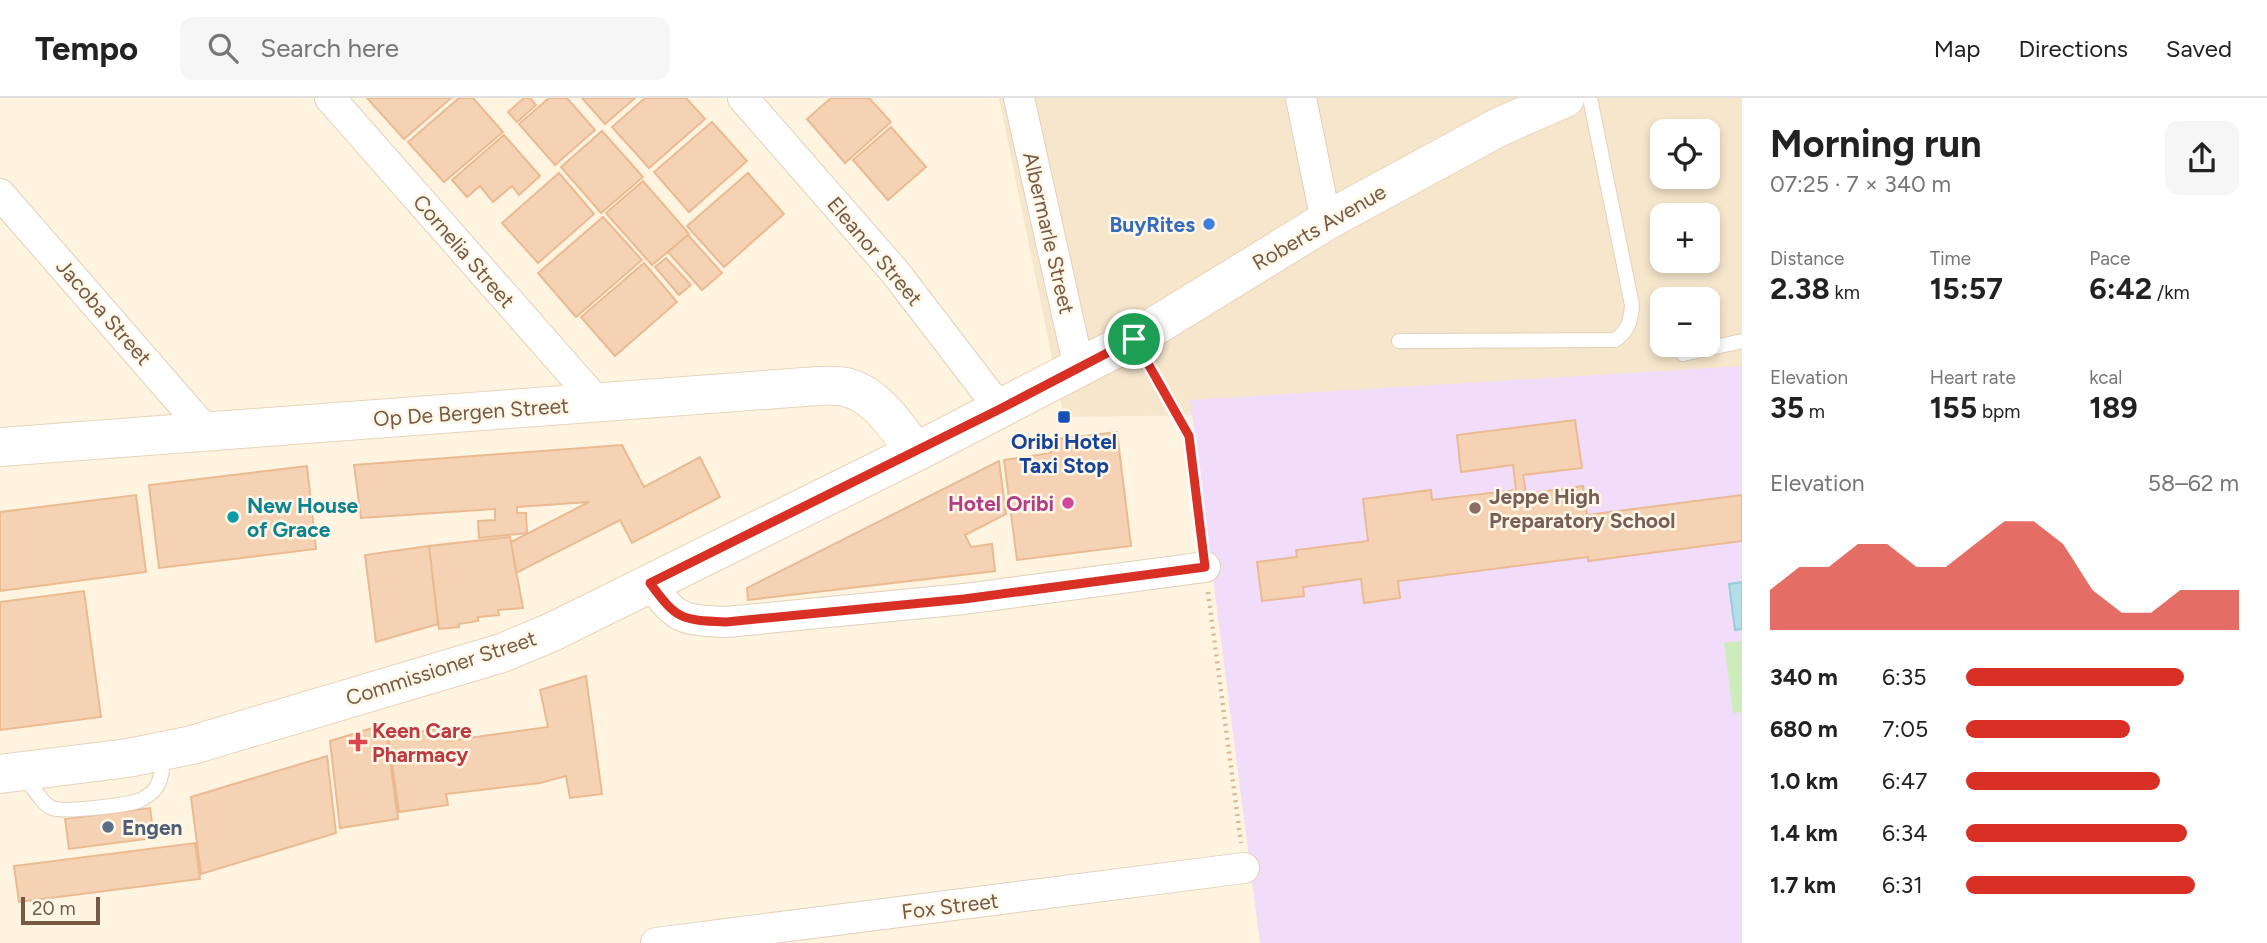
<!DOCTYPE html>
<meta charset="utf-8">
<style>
body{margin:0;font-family:Figtree,sans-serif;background:#f6f6f6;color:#222;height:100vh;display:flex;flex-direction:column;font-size:26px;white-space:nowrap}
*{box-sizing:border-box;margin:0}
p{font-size:23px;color:#767676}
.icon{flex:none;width:38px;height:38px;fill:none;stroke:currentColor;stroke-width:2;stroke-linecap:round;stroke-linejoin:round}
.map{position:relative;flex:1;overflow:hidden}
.sheet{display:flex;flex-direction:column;background:#fff;width:525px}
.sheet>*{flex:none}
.controls{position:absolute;left:1650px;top:21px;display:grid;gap:14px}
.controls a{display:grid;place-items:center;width:70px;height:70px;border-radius:14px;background:#fff;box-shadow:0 4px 10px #0003;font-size:35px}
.scale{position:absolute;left:21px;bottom:18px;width:79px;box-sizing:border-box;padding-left:7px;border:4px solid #765a45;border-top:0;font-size:19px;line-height:24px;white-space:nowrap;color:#765a45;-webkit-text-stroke:5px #fff7e7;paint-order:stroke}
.pin{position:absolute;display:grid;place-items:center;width:60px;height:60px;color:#fff;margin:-30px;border:4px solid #fff;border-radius:50%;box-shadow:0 2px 7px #0007}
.round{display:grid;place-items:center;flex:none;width:74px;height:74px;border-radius:14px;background:#f6f6f6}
.overview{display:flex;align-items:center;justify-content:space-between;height:119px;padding:0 28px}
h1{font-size:38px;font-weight:700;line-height:52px}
.stats{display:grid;grid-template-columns:repeat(3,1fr);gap:10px;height:119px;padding:7px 28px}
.stats div{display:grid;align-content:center}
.stats b{font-size:30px;font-weight:700}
.stats small{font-size:19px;font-weight:400}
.stats p{font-size:19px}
.chart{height:196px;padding:14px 28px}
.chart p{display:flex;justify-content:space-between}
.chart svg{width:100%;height:126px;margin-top:7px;fill:#d93025;opacity:.7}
ul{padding:0 28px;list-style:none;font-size:23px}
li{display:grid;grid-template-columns:112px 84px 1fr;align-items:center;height:52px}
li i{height:18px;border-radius:9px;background:#d93025}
header{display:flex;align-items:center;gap:42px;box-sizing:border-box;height:98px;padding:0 35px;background:#fff;border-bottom:2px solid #e0e0e0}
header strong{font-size:33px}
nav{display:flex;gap:38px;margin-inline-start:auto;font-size:24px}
.search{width:490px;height:63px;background:#f6f6f6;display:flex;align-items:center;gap:18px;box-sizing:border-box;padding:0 24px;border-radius:14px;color:#767676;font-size:26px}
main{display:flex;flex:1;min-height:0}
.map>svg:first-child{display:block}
</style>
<header>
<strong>Tempo</strong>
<div class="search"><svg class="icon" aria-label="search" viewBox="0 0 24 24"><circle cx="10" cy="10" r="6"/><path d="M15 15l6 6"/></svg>Search here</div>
<nav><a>Map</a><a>Directions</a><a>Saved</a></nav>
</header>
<main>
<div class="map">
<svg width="1742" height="845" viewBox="0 0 1742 845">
<rect width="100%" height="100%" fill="#fef4df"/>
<path fill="#f6e6cc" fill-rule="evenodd" d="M999 0H1742V310L1064 319ZM1662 33H1708V79H1662ZM1662 117H1708V163H1662ZM1662 201H1708V247H1662Z"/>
<path fill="#f1dcfa" d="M1742 268V845H1260L1190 302Z"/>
<path fill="#cdecbc" d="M1742 543V614L1733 615 1724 545Z"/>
<path fill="#b2dde9" stroke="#97ccdb" stroke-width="2" d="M1742 484V531L1735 532 1729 486Z"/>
<path fill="#f6d2b4" stroke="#eaba93" stroke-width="2" d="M367 0H451L404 41Z
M459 0H473L503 34 444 84 408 44Z
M524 0H530L536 7 517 24 508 14Z
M549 0H567L595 32 555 67 519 26Z
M582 0H635L605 26Z
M645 0H686L705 21 649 70 612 29Z
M831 0H869L891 24 845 65 807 21Z
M712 24 747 63 689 114 654 74Z
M891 29 926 69 888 102 853 62Z
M602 33 643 79 601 115 561 69Z
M504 37 540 78 519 97 512 88 493 104 480 88 467 99 452 82Z
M559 75 594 116 538 165 502 125Z
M748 75 784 116 724 169 687 128Z
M643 83 689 136 652 167 606 115Z
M603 119 642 162 576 219 538 175Z
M688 137 722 175 702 192 668 154Z
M666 160 691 187 679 197 655 169Z
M644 165 677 204 615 258 581 219Z
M1575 322 1582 370 1523 377 1526 396 1583 388 1587 417 1742 397V443L1588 463V459L1398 483 1400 500 1364 505 1361 481 1303 489 1304 498 1262 503 1257 464 1297 459 1296 452 1368 443 1363 401 1431 392 1432 402 1516 392 1513 367 1461 374 1457 337Z
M1117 334 1131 448 1017 462 1004 362 1051 355 1050 342Z
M622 347 644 389 700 359 720 399 632 445 620 422 516 475 511 444 589 404 517 409V415H526L527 435 479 440 478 423 495 422V411L361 420 354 367Z
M999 363 1006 416 965 437 971 449 992 446 995 473 748 502 747 490Z
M307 368 316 451 159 470 149 387Z
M136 397 146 474 0 493V414Z
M510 439 523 510 498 512 499 517 478 519V523L459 526V529L439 531 429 448Z
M429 448 438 526 376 544 365 457Z
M84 493 101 619 0 632V504Z
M586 578 602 696 570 700 566 678 540 685 446 696 448 707 399 714 388 638 445 630 447 643 548 629 540 592Z
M385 626 398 721 340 730 330 643Z
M327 658 336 735 201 776 191 699Z
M150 710 154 740 69 751 65 721Z
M195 745 200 781 19 804 14 768Z"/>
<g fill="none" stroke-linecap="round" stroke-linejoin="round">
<g stroke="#e3d0ba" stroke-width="16">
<path id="lane" d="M1399 243 1615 242C1628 233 1631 223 1632 207L1590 0
M1683 256 1742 243
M24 678C32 687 41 705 52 710 63 715 126 707 138 703 145 700 151 696 155 691 163 681 162 666 164 654"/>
</g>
<g stroke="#e3d0ba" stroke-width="32">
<path id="street" d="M330 0 598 305
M743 0 895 174 1000 311
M1019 0 1079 270
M1301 0 1326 123
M0 96 207 334
M650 485C677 522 681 522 726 524L964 501 1205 469
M656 845 1244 770"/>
</g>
<g stroke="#ead3b9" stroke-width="40">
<path id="secondary" d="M0 349 818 288C827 288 837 287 846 289 878 297 897 330 916 354
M0 676 128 660 192 647 502 555 552 534 916 354 1134 241 1326 123 1499 29 1565 0"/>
</g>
<path stroke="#dab697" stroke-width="4.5" stroke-dasharray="2 5" stroke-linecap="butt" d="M1149 267 1189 338 1202 443
M1208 494 1241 745"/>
<use href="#lane" stroke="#fff" stroke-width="14"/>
<use href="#street" stroke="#fff" stroke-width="30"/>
<use href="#secondary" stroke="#fff" stroke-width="38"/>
</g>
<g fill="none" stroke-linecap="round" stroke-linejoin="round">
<g stroke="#fff" stroke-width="14">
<path id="route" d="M1134 241 1189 338 1205 469 964 501 726 524C681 522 677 522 650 485L1000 311Z"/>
</g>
<use href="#route" stroke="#d93025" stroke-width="9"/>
</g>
<circle fill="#3f7fe0" stroke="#fff7e7" stroke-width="2.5" cx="1209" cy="126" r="7"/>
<rect fill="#1a4fb4" stroke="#fff7e7" stroke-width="2.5" x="1057" y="312" width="14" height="14" rx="3.5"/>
<circle fill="#d1479c" stroke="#fff7e7" stroke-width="2.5" cx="1068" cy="405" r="7"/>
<circle fill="#8d6e63" stroke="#fff7e7" stroke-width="2.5" cx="1475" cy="410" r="7"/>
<circle fill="#0f9aa8" stroke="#fff7e7" stroke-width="2.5" cx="233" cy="419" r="7"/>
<path fill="#e0444e" stroke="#fff7e7" stroke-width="2.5" d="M354.5 633.5h7v7h7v7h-7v7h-7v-7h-7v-7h7z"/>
<circle fill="#5c6f8a" stroke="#fff7e7" stroke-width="2.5" cx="108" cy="729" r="7"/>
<g text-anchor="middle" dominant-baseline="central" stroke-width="5" stroke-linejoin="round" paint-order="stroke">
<g font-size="21" font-weight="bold" fill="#366cbe" stroke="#fff7e7" text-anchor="end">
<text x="1195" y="126">BuyRites</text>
</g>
<g font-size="21" fill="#765a45" stroke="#fff7e7">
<text transform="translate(1319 129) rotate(-30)">Roberts Avenue</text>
<text transform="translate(1049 135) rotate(77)">Albermarle Street</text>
<text transform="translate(464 153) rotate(49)">Cornelia Street</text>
<text transform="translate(875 153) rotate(50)">Eleanor Street</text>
<text transform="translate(104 214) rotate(49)">Jacoba Street</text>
<text transform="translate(471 314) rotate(-4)">Op De Bergen Street</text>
<text transform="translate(441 570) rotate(-18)">Commissioner Street</text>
<text transform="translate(950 808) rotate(-7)">Fox Street</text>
</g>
<g font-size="21" font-weight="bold" fill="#164399" stroke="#fff7e7">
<text x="1064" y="343">Oribi Hotel<tspan x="1064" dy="24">Taxi Stop</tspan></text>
</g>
<g font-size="21" font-weight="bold" fill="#785e54" stroke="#fff7e7" text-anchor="start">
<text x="1489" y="398">Jeppe High<tspan x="1489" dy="24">Preparatory School</tspan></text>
</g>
<g font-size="21" font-weight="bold" fill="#b23c85" stroke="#fff7e7" text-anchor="end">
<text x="1054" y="405">Hotel Oribi</text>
</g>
<g font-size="21" font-weight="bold" fill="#0d838f" stroke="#fff7e7" text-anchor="start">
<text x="247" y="407">New House<tspan x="247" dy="24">of Grace</tspan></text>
</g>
<g font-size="21" font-weight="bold" fill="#be3a42" stroke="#fff7e7" text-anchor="start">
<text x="372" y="632">Keen Care<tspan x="372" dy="24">Pharmacy</tspan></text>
</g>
<g font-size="21" font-weight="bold" fill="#4e5e75" stroke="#fff7e7" text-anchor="start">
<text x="122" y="729">Engen</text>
</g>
</g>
</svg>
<div class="controls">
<a><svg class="icon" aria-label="locate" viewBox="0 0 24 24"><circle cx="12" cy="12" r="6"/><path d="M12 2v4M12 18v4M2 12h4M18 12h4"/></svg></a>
<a>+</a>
<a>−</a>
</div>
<div class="scale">20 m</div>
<div class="pin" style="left:1134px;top:241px;background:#1e9e55"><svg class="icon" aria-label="arrive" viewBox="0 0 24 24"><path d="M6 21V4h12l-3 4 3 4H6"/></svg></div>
</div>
<section class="sheet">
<div class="overview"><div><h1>Morning run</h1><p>07:25 · 7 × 340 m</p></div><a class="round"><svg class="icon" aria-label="share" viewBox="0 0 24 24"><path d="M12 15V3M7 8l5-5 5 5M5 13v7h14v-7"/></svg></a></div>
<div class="stats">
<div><p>Distance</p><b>2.38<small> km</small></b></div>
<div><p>Time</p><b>15:57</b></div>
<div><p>Pace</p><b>6:42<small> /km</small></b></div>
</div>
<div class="stats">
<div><p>Elevation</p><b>35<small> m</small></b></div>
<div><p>Heart rate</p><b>155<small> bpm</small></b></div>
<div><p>kcal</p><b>189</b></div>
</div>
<div class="chart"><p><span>Elevation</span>58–62 m</p>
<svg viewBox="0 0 160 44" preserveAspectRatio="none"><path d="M0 44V30L10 22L20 22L30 14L40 14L50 22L60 22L70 14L80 6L90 6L100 14L110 30L120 38L130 38L140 30L150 30L160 30V44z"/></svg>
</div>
<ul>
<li><b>340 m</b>6:35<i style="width:80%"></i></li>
<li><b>680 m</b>7:05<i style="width:60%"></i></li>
<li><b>1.0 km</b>6:47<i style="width:71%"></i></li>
<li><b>1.4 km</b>6:34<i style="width:81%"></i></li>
<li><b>1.7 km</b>6:31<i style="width:84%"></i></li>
</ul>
</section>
</main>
